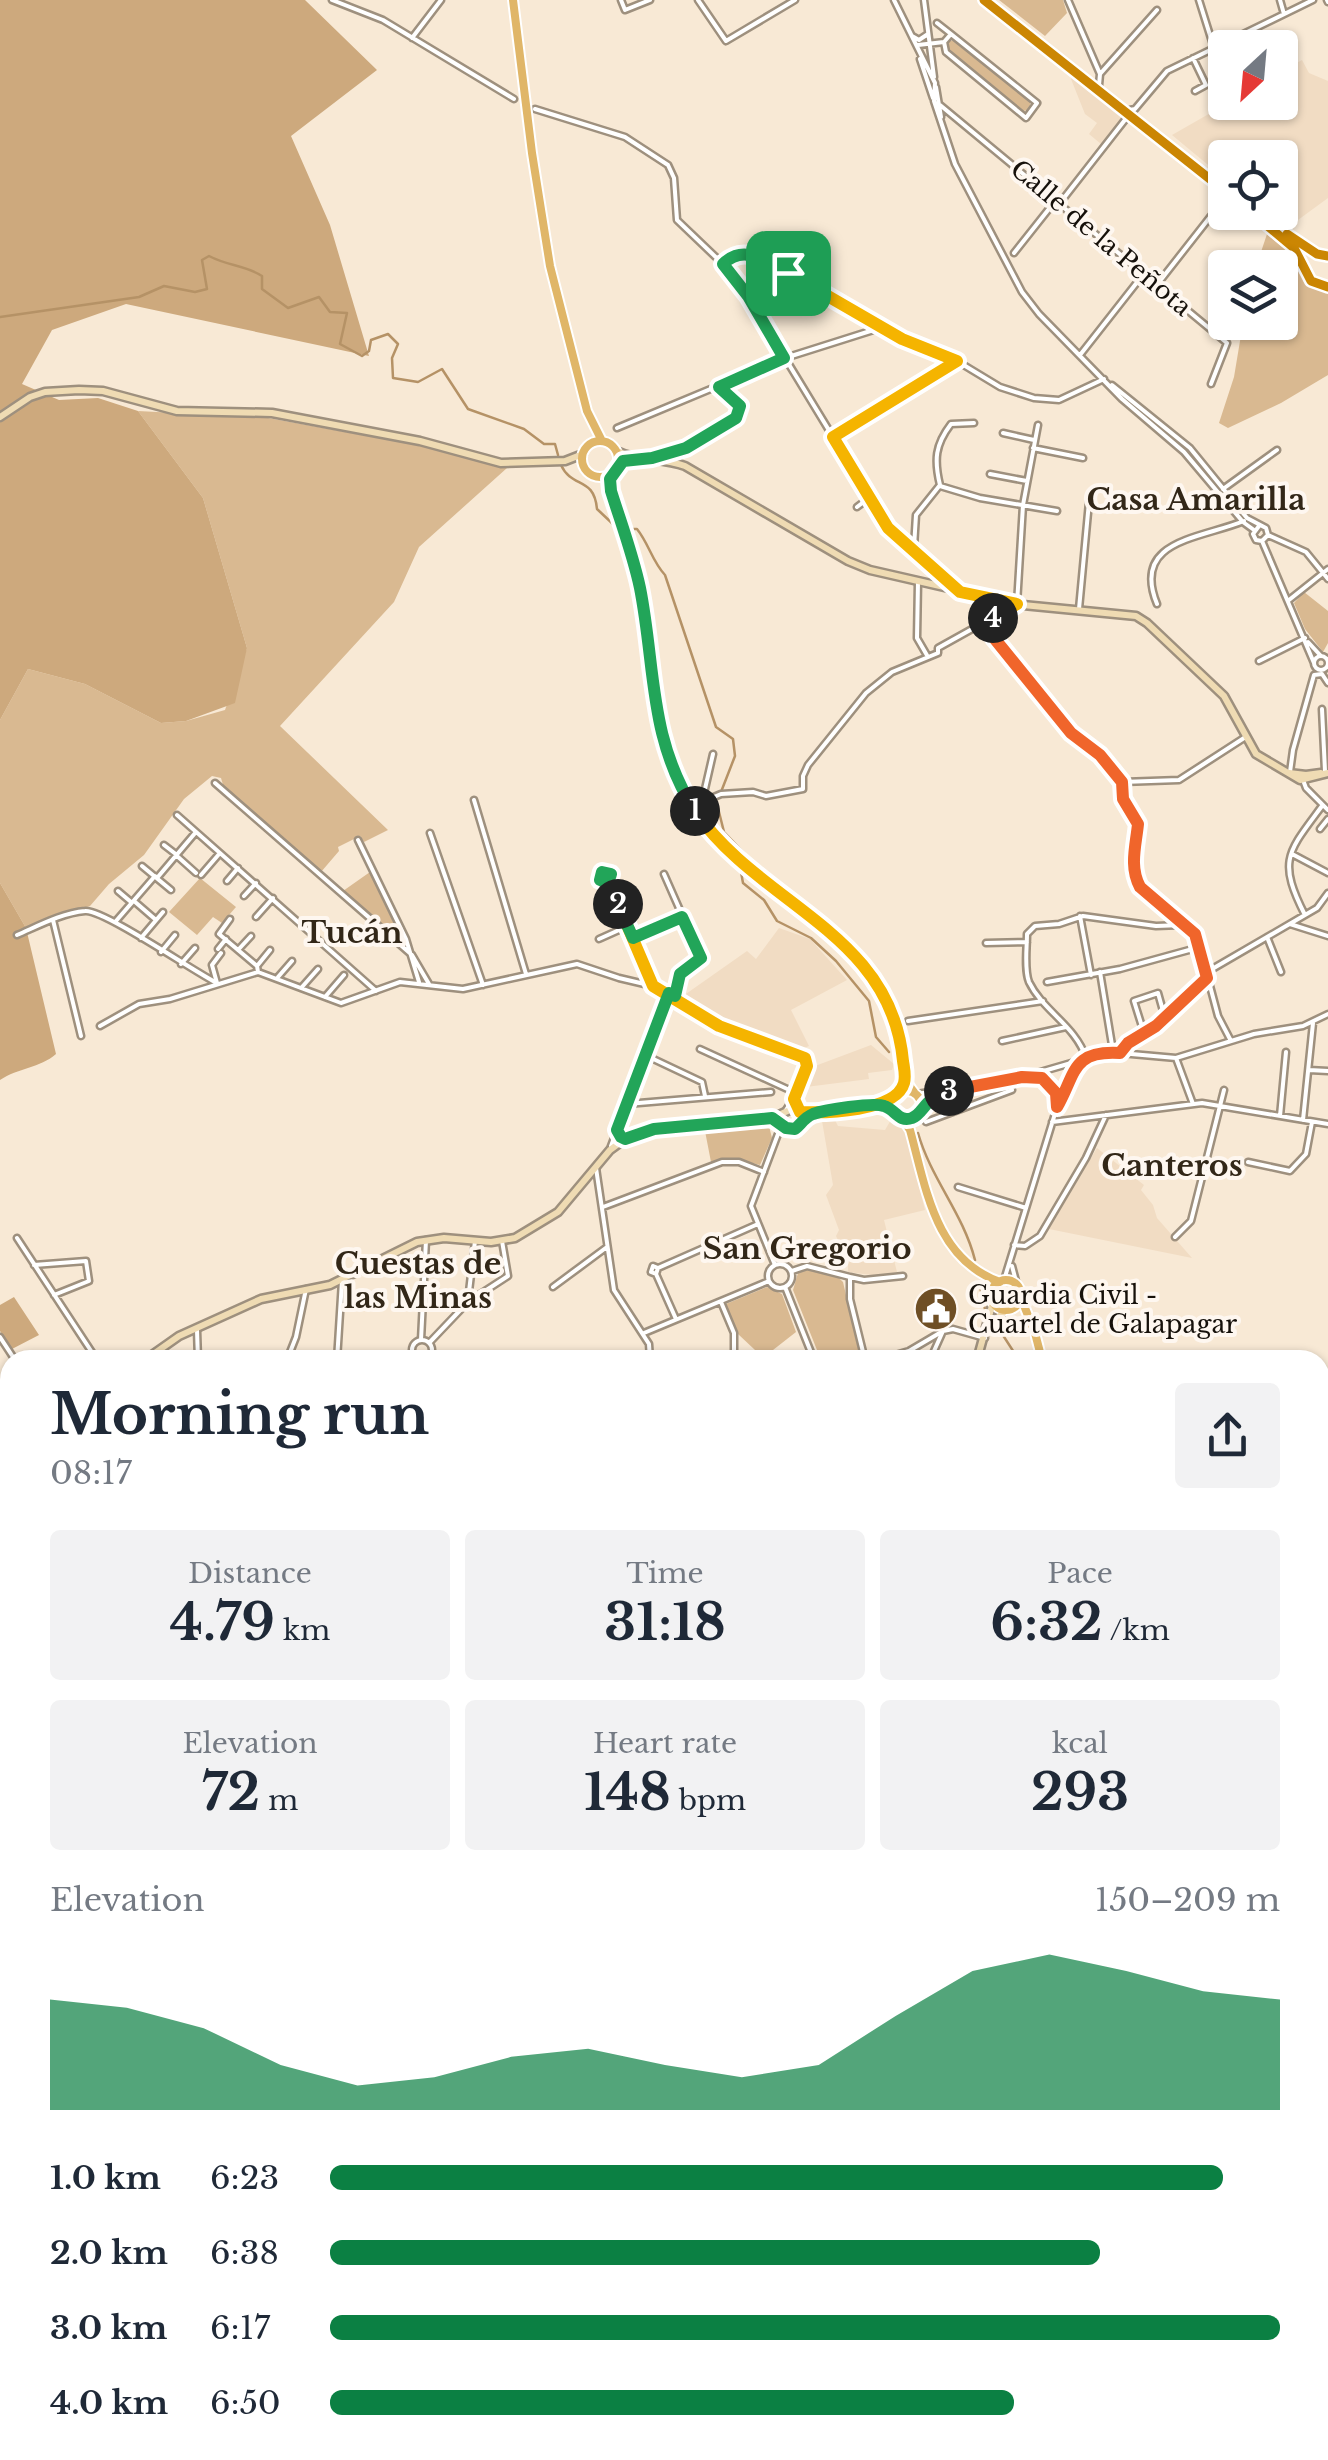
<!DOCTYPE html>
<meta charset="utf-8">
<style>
body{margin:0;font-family:"Libre Baskerville",serif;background:#f2f2f3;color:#1f2937;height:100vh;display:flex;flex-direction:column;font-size:38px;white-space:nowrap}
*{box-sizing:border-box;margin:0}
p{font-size:32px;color:#747a83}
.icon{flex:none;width:55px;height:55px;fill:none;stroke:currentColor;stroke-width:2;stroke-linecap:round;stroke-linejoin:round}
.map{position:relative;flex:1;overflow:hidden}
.side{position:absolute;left:0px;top:1350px;width:1330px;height:1110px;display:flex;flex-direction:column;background:#fff;border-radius:30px 30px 0 0;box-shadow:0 2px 8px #0004}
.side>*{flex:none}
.needle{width:65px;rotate:206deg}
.fabs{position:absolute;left:1208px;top:30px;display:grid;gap:20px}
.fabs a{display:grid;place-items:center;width:90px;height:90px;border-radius:10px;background:#fff;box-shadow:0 2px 8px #0004;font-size:50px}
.pin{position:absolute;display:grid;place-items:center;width:85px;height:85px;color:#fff;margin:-42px;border-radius:20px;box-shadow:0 5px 15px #0006}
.km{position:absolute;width:50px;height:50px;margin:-25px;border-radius:50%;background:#222;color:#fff;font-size:28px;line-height:50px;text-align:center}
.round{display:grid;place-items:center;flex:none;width:105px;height:105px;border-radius:10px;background:#f2f2f3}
.overview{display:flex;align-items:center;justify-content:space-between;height:170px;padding:0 50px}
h1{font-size:55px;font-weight:800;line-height:75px}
.figures{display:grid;grid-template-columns:repeat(3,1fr);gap:15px;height:170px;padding:10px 50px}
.figures div{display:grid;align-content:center;border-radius:10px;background:#f2f2f3;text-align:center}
.figures b{font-size:50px;font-weight:800}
.figures small{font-size:28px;font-weight:400}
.figures p{font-size:28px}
.chart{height:280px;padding:20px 50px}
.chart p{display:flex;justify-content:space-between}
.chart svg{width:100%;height:180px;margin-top:10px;fill:#0b8043;opacity:.7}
ul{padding:0 50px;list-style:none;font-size:32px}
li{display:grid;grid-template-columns:160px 120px 1fr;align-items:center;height:75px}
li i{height:25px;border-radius:12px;background:#0b8043}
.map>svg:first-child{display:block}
</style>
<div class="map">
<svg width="1328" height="2460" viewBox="0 0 1328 2460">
<rect width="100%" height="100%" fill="#f8e9d5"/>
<path fill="#f1dcc3" d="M1302 60 1309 73 1328 81V198L1287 228 1270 213 1280 212V158H1225V179L1172 135 1228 103 1280 102V72Z
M1073 75 1123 116 1101 144 1089 134 1097 123 1085 114 1071 79Z
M779 928 810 939 847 980 791 1010 809 1046 797 1051 721 1022 683 996 747 951 756 959Z
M871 1045 894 1064 892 1070 868 1073 869 1079 806 1087 815 1066Z
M892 1118 905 1130 925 1210 884 1220 897 1272 880 1276 848 1272V1261L836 1236 839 1230 826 1195 833 1185 822 1121 835 1120 838 1126 885 1130Z
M1097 1148 1144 1185 1141 1190 1153 1205 1157 1218 1192 1258 1049 1229Z"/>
<path fill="#d9b991" d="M999 0H1063L1067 13 1045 36Z
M956 40 1030 100V110L1022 111 947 51 949 41Z
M1267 234 1295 258 1304 282 1328 292V375L1281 403 1228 428 1219 423 1234 377 1243 323 1280 322V268L1256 267Z
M138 411 268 418 423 446 507 468 419 547 394 602 280 726 388 830 364 842 360 836 338 847 339 851 321 872 224 788 221 778 212 776 184 799 144 855 109 884 90 906 26 928 0 883V720L28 669 85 684 161 723 186 721 225 710 247 648 203 498Z
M1304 592 1328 611V643L1323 652 1305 629 1294 603Z
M370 872 402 941 401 942 343 891Z
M200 878 236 907 222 923 213 917 197 935 169 912Z
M769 1126 772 1138 760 1165 733 1158 711 1162 705 1131Z
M807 1270 838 1277 843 1282 861 1360H821L793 1290 798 1273Z
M767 1287 782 1294 796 1332 773 1350H755L738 1334 726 1304Z
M10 2281V2450H252L251 2460H0V2293Z
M826 2450H1137L1132 2460H826Z"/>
<path fill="#cda97d" d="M0 0H305L377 70 291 136 330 225 369 356 126 304 52 330 22 384 59 400 98 398 138 411 203 498 247 648 235 703 186 721 161 723 85 684 28 669 0 720Z
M0 883 26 928 56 1054C40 1068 18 1068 0 1080Z
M14 1297 39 1335 12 1349 0 1331V1305Z"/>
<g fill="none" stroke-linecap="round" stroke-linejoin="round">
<path stroke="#b59266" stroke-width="2.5" d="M0 317 139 297 164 286 195 292 207 289 202 260 209 256C230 267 243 264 262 276V289L288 308 319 297 330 312 347 313 340 344 362 356 369 351 371 340 388 334 398 344 392 358 393 378 418 382 442 369 468 409 524 429 544 444H555L558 455
M561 465C572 489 594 476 597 509L615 526
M630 529H637C649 544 652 561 665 575L716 727 733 739 735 756 721 792
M716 800 724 832 747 856 745 861
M741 872 743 883 764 900 777 921 811 938 836 961 869 1001 876 1037 889 1052
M918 1133C931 1179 963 1213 975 1260
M979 1282 986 1314
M997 1326 1019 1360
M1320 2076 1328 2100"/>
<g stroke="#9e907e" stroke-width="9">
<path id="street" d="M332 0 383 20 514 99
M621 0 625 10 650 0
M698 0 726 41 795 0
M894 0 935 83 934 101 955 164 1022 292 1039 314 1122 399 1184 452 1243 522 1254 530
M924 0 934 77
M1068 0 1100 74 1099 85
M1199 0 1214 48
M1280 0 1284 14
M1327 0 1328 2
M937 23 951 34
M912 36 919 40 928 34
M412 38 441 0
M918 45 944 42 946 52 1026 118 1037 103 951 34 944 42
M1193 58 1206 85 1195 91
M920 59 933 98
M1100 74 1157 10
M936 87 941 117
M940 105 1227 343 1211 384
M535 109 625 137 668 165 674 178 677 220 723 264 748 297 889 529 957 589
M1130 110 1135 109 1167 71 1313 0
M1060 203 1128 116
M1014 253 1056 200
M723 264 732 255 749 253 844 303 903 339 957 361 1000 387 1034 398 1059 400 1104 379
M1156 286 1225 198
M1080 355 1142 276
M1112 385 1190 448 1247 518 1266 528 1268 535 1262 541 1256 540 1253 534 1259 526
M617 428 785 358 883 327
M1003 433 1034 440
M833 437 957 361
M1033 448 1083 458
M653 458 686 448 737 419 740 406 719 387
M990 474 1027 481
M940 486 980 498 1057 511
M1223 489 1277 450
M857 507 870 497
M1268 535 1306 552 1328 579
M1262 541 1314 663
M914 547 916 515 940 485C934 460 935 445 951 424L974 423
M918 582 917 638 928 657
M1289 600 1328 569
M1157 604C1131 540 1199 539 1244 521
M1079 609 1089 502
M984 623 1071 733 1100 755 1122 782 1123 798 1138 823C1137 845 1129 867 1140 887L1197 937 1218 1016 1231 1041
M1308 642 1321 656
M1314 663a7 7 0 1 1 14 0a7 7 0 1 1-14 0Z
M1259 661 1305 638
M1322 674 1328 683
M1322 709 1325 771
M713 754 702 802 721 794 753 792 766 796 803 789V776L808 765 866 693 892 672 938 653V648L1017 604 1023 505 1038 425
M1290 772 1293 750 1314 675 1322 674
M1303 780 1306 788 1328 810
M1122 782 1179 780 1244 738
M215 783 412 955 429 984
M474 800 526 974
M177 815 376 991
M1320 829 1328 819
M430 833 483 985
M358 840 406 939 419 982
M164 845 177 855
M1292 854 1328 873
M177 856 196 873
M142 866 171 890
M600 877a6 6 0 1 1 12 0a6 6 0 1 1-12 0Z
M664 874 701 958 680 974 676 995
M201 875 220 853
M157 878 196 832
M227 881 238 868
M608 883 653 986
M118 891 131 902
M244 896 256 883
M134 901 156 920
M1305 915C1277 860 1288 852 1322 806
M1080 916 1091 975
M256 917 273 898
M230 919 219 934 257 966 258 972
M53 920 81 1036
M116 921 155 876
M1290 924 1328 936
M17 935C38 926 62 913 85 911 103 909 193 971 217 983
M1267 937 1281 972
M141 938 163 912
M633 938 682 917
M599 939 628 926
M986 943 1027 942
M218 949 226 939
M238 950 251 936
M161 952 175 935
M181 964 195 948
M257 966 270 950
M1100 972 1113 1051
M1207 972 1317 908 1328 893
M278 977 292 961
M1047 982 1120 969 1200 947
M217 983 212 965 221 953
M302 987 318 969
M325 997 344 975
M908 1021 1043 1001
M100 1026 139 1004 170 999 258 972 341 1003 400 982 463 989 577 964 619 978 653 986 719 1026 805 1058 807 1066 793 1099
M1144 1033 1134 1001 1158 993 1165 1018
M1002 1041 1066 1027
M700 1049 796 1093
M1121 1053 1128 1043 1156 1026 1207 978
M647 1056 702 1082 705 1096
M1086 1058C1076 1026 1043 1011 1029 982 1024 969 1027 948 1027 934L1035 926 1059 924 1083 916 1156 926 1182 925
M1176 1058 1193 1104
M1309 1070 1328 1071
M1047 1080 1056 1093 1057 1103
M958 1090 964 1107
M917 1094 1023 1077 1109 1052 1176 1058 1254 1034 1303 1026 1328 1014
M627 1104 771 1092
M921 1108 938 1094
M786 1110 793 1099 797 1110
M1280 1116 1286 1052
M1303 1120 1313 1023
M926 1122 1012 1090
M1052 1122 1202 1103 1328 1124
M611 1146 669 993
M1248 1162 1290 1171 1306 1154 1312 1122
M596 1168 614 1290 649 1344 650 1360
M958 1187 1026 1208
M603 1207 722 1162H739L764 1172
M1175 1237 1191 1221 1224 1090
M17 1238 97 1360
M1014 1245 1025 1246 1040 1236 1086 1158 1106 1115
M768 1276a12 12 0 1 1 24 0a12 12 0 1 1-24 0Z
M34 1265 86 1261 89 1281 54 1295
M775 1265 751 1206 781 1126
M1012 1266 1017 1285
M658 1268 656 1274 651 1272 653 1266 658 1268 758 1224
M792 1271 807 1266 850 1277
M656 1274 676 1319
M1004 1280 1057 1107 1067 1079 1078 1064
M553 1287 607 1247
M785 1287 814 1360
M468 1300 475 1241
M721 1302 734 1333V1360
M197 1330 198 1360
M644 1333 769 1281
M0 1337 15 1360
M421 1340 426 1240
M412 1350a10 10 0 1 1 20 0a10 10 0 1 1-20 0Z
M429 1343 468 1302 508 1276 502 1241
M287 1360 296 1337 306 1289
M337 1360 342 1281
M865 1360 850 1299V1277L864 1280 903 1276
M878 1360 909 1351 943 1331 953 1329 985 1338
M930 1360 943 1331
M0 1558 10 1557
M0 1601 10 1608
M0 1716 10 1723
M0 1741 10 1734
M0 1798 10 1791
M0 1862 10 1850
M0 1941 10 1956
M0 2148 10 2154
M0 2239 10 2224"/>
</g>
<g stroke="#9e907e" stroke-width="11">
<path id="secondary" d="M0 417 30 397 45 392 79 390 103 391 177 411 272 413 420 441 501 463 565 461 583 454
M617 451C638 462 662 457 685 466L848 561 870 570 1023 605 1136 616 1147 623 1224 696 1256 754 1300 780 1328 773
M617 465 635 458
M1289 773 1306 775 1321 773
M881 1105 894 1112
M801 1113 866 1107 894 1098
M782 1114V1123L788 1129 797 1128 803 1120
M990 1325 1006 1310
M145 1360 179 1336 261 1299 330 1285 417 1242 444 1238 491 1242 515 1238 558 1212 610 1150 629 1136 655 1129 772 1118 792 1109 800 1113 802 1122
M977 1360 993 1302
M0 1438 10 1433
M580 2460V2450"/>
</g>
<g stroke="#fff" stroke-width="12">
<path id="primary" d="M513 0 532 153 550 266 587 411 602 441
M582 459a18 18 0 1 1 36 0a18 18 0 1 1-36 0Z
M611 474C607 508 634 555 640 591 660 703 649 791 749 871 788 902 837 925 866 967 882 990 895 1015 901 1042 905 1060 901 1078 914 1092
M893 1105a14 14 0 1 1 28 0a14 14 0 1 1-28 0Z
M902 1118 910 1130C926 1188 935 1259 1000 1282
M991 1295a15 15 0 1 1 30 0a15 15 0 1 1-30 0Z
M1021 1298 1035 1333 1042 1360
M1320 2203 1323 2210 1320 2227
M1320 2259 1328 2265"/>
</g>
<g stroke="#fff" stroke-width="14">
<path id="highway" d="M984 0 1225 191
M1251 212 1294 248 1311 281 1328 287
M1287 234 1317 254 1328 256"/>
</g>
<use href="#street" stroke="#fff" stroke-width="4"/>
<use href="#secondary" stroke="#efdbb3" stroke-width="6"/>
<use href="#primary" stroke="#e0b668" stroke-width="8"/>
<use href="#highway" stroke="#cb8603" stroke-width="9"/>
</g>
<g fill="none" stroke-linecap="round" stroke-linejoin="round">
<g stroke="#fff" stroke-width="20">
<path id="split-1" d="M695 811C648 737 656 669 640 588 633 555 621 523 611 491L610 479 623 461 652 458 686 448 736 418 740 406 719 387 784 358 748 296 723 264C745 243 765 262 788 273"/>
</g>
<g stroke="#fff" stroke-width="20">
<path id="split-2" d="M618 904 653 986 719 1026 805 1058 807 1066 794 1099 800 1112C825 1113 896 1112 904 1083 906 1076 904 1068 903 1061 891 932 759 905 695 811"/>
</g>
<g stroke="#fff" stroke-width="20">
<path id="split-3" d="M618 904 608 883 600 880 602 872 611 874 608 883 633 938 682 917 701 958 680 974 675 996 669 993 617 1130 621 1137 625 1139 654 1129 772 1118 786 1128 795 1129C801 1124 805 1117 813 1114 825 1110 873 1102 884 1106 895 1109 899 1123 912 1118 924 1114 924 1097 949 1091"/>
</g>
<g stroke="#fff" stroke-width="20">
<path id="split-4" d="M949 1091 1022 1077 1042 1078 1056 1093 1057 1107C1076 1074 1071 1050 1120 1053L1128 1043 1156 1026 1207 978 1195 934 1140 887C1129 867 1136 845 1138 824L1123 799 1122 782 1100 755 1071 733 994 638 984 623 993 618"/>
</g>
<g stroke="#fff" stroke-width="20">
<path id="split-5" d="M788 273 902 339 957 361 833 437 888 528 960 592 1017 604 993 618"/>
</g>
<use href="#split-1" stroke="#22a559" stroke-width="12"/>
<use href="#split-2" stroke="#f5b400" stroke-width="12"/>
<use href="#split-3" stroke="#22a559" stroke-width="12"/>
<use href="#split-4" stroke="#f0652b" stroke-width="12"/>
<use href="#split-5" stroke="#f5b400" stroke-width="12"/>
</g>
<defs>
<g id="civic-disc" transform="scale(2.25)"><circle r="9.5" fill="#6f4f25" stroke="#fef7f0"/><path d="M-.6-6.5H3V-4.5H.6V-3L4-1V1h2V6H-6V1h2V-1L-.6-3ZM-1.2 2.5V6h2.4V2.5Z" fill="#fff"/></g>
</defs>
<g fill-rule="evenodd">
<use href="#civic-disc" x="936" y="1309"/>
</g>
<g text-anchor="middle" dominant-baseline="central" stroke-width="8" stroke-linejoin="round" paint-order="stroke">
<g font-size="25" fill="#16110b" stroke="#fef7f0">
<text transform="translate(1101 238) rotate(40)">Calle de la Peñota</text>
</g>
<g font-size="25" fill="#16110b" stroke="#fef7f0" text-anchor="start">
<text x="968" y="1295">Guardia Civil -<tspan x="968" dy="29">Cuartel de Galapagar</tspan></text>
</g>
<g font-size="30" font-weight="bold" fill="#322718" stroke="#fef7f0">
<text x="1196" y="499">Casa Amarilla</text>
<text x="352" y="932">Tucán</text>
<text x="1172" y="1165">Canteros</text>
<text x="807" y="1248">San Gregorio</text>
<text x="418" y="1263">Cuestas de<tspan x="418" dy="34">las Minas</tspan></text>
</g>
</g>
</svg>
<div class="fabs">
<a><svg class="needle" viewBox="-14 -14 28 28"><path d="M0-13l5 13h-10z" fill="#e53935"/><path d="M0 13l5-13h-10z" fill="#747a83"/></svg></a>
<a><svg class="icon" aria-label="locate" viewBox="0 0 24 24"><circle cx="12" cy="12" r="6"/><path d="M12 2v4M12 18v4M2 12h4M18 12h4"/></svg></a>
<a><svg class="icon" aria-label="layers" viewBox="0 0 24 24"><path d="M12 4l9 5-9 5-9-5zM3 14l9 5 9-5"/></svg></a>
</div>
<div class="pin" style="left:788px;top:273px;background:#1e9e55"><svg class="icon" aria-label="arrive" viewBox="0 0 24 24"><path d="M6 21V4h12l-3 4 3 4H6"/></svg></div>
<b class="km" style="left:695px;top:811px">1</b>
<b class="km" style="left:618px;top:904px">2</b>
<b class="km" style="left:949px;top:1091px">3</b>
<b class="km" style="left:993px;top:618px">4</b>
<section class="side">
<div class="overview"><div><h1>Morning run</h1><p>08:17</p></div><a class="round"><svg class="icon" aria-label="share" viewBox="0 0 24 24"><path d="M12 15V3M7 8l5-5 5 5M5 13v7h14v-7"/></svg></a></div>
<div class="figures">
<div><p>Distance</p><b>4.79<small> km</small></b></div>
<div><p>Time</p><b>31:18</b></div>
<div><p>Pace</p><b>6:32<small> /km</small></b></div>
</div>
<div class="figures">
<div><p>Elevation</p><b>72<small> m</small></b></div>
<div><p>Heart rate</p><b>148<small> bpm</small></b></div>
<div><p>kcal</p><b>293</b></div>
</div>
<div class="chart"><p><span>Elevation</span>150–209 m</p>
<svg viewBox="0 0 160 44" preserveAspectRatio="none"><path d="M0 44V17L10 19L20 24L30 33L40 38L50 36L60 31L70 29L80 33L90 36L100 33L110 21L120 10L130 6L140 10L150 15L160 17V44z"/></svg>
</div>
<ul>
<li><b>1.0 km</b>6:23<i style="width:94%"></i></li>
<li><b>2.0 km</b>6:38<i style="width:81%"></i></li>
<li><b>3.0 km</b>6:17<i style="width:100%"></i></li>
<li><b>4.0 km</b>6:50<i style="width:72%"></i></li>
</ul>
</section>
</div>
